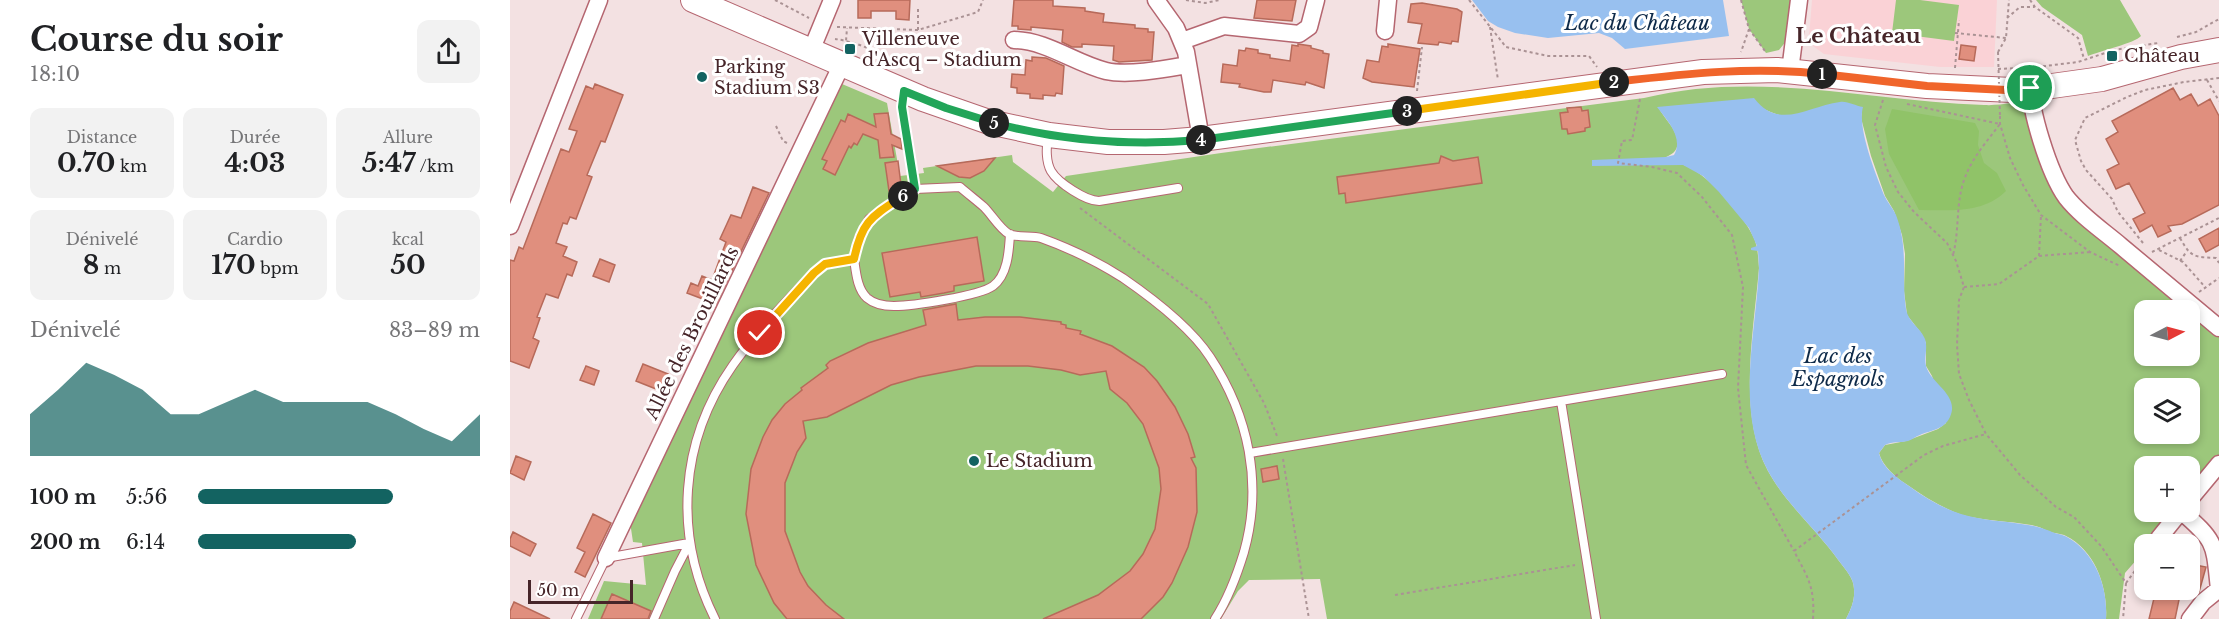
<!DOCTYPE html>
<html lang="fr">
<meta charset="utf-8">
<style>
body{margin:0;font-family:"Libre Baskerville",serif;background:#f2f2f2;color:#202124;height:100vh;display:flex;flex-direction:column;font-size:22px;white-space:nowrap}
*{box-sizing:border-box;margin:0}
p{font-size:20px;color:#757577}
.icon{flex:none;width:33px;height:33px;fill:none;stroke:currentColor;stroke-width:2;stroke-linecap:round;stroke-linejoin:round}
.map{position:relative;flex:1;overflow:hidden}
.sheet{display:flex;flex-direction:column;background:#fff;width:510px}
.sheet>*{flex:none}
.needle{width:39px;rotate:84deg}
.fabs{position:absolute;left:1624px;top:300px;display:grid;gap:12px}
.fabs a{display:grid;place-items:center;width:66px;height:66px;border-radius:12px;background:#fff;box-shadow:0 3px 9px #0003;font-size:30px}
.scale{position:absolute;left:18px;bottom:15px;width:105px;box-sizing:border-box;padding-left:6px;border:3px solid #462529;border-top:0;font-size:16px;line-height:21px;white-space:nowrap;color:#462529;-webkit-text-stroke:4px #fff;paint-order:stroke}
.pin{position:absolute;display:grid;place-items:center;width:51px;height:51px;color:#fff;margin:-26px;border:3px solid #fff;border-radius:50%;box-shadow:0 2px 6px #0007}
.km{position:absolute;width:30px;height:30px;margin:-15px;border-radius:50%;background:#222;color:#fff;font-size:16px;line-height:30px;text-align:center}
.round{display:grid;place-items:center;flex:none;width:63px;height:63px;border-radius:12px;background:#f2f2f2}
.headline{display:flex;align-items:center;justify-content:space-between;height:102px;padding:0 30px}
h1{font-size:33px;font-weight:800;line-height:45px}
.stats{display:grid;grid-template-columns:repeat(3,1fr);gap:9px;height:102px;padding:6px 30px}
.stats div{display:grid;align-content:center;border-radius:12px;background:#f2f2f2;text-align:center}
.stats b{font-size:26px;font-weight:800}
.stats small{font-size:16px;font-weight:400}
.stats p{font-size:16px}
.chart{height:168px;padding:12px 30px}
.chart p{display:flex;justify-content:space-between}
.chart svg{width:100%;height:108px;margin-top:6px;fill:#136361;opacity:.7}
ul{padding:0 30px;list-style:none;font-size:20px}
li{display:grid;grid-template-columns:96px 72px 1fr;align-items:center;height:45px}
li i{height:15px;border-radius:8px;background:#136361}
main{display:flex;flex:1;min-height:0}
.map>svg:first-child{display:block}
</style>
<main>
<section class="sheet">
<div class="headline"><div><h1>Course du soir</h1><p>18:10</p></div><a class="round"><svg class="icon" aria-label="share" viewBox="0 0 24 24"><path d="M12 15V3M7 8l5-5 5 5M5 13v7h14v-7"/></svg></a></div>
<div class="stats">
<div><p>Distance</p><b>0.70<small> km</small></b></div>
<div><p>Durée</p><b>4:03</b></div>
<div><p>Allure</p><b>5:47<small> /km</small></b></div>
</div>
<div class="stats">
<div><p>Dénivelé</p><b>8<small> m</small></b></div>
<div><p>Cardio</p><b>170<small> bpm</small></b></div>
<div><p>kcal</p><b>50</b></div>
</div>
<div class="chart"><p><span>Dénivelé</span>83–89 m</p>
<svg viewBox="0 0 160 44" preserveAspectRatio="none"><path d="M0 44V27L10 17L20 6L30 11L40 17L50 27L60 27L70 22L80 17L90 22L100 22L110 22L120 22L130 27L140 33L150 38L160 27V44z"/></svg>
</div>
<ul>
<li><b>100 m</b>5:56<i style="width:69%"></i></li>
<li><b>200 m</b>6:14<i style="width:56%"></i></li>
</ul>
</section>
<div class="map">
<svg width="1709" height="619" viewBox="0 0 1709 619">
<rect width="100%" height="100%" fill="#f3e1e2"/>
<path fill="#fad2d6" d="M1302 0H1487L1484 67H1430L1314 54 1303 46 1299 37Z"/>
<path fill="#9cc77b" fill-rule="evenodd" d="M1231 0H1283L1277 40 1269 50 1256 53 1239 29Z
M1386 0H1410L1449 5 1444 41 1382 33Z
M1526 0H1610L1631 36C1625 43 1590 51 1578 56L1572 35 1532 7Z
M332 84 377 103 390 176 414 173 413 168 502 155 503 162 543 192 556 176 711 153 1134 98C1246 70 1361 101 1474 105 1492 106 1511 101 1529 99L1536 138 1557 205 1679 310H1635V356H1680V312L1709 337V466L1680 499V466H1635V512H1669L1640 544H1635V550L1615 573 1609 619H1596C1598 588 1586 551 1556 536 1551 533 1544 534 1538 531 1532 528 1528 526 1521 525 1498 521 1475 521 1452 515 1432 508 1413 496 1396 484 1385 477 1372 465 1369 453L1375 445 1396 441 1428 429 1436 423 1422 376 1416 366V343L1411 333 1397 315 1394 291 1395 254 1392 235 1384 211 1375 196 1361 156 1351 118 1352 112 1348 107C1321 96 1301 116 1274 116 1266 115 1259 111 1251 108L1148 107C1152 114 1157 120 1162 127 1181 159 1147 159 1125 165 1139 164 1158 160 1171 164 1196 171 1232 213 1243 236 1248 246 1248 256 1249 268 1244 330 1227 414 1258 471 1276 504 1307 530 1329 561 1335 569 1344 578 1344 589 1345 600 1341 609 1336 619H817L810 579 739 580 728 591 711 619H78L94 581 136 585 132 543 123 542 120 522ZM1635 388H1680V434H1635Z"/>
<path fill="#90c368" d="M1382 109 1465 123 1469 131 1468 145 1474 163 1487 173 1496 191C1473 214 1440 210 1409 210L1379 154 1375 129Z"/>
<path fill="#98c0ef" d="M962 0H1213L1219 36 1115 49 1102 38 1089 33 1038 38 1005 33 988 27 978 21Z
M1244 98C1269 131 1298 106 1330 102 1338 101 1345 106 1353 107 1347 128 1366 175 1374 195 1377 202 1383 208 1386 215 1399 249 1391 275 1396 309 1398 322 1410 327 1415 339 1418 348 1414 357 1416 366 1421 384 1450 395 1440 417 1434 430 1421 430 1410 435 1406 436 1402 440 1398 441 1390 443 1383 441 1375 445L1369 453C1372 467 1387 478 1399 486 1415 498 1432 508 1451 514 1473 521 1496 521 1518 525 1527 526 1533 529 1540 531 1545 534 1552 534 1557 537 1586 553 1598 588 1596 619H1336C1341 609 1345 600 1344 589 1344 578 1335 569 1329 561 1307 530 1276 504 1258 471 1225 410 1246 333 1249 268L1248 251 1241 250V248L1247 246 1239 228 1209 192 1193 176 1173 165 1082 166V160L1156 157 1164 155C1174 138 1157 120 1147 107Z"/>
<path fill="#e08f7e" stroke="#b76a5a" stroke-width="1.5" d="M348 0H400L399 20 386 19V11H361V18H348Z
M504 0H543V6L575 8V11L594 14 593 22 625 25V28L638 29V32H644L642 60 609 62 603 60 604 46 572 44V47H562L552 42 553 30 521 27V30L508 29V26H502Z
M747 0H786L782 21 744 18Z
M912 3 947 9 952 12 948 42 942 41 941 44 929 42 928 45 908 43 912 24 898 22 901 4Z
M788 44 801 46V48L813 51V53L819 54 814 88 796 82 795 85 763 80 761 92H754L729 87 730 84 711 82 713 64 727 66 729 50 735 51 736 48 748 50V53L760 55V58L780 61 782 45 788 46Z
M878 44 910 49 904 87 862 82 853 78 857 60 869 62 872 46 878 47Z
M1451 45 1466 47 1464 61 1449 59Z
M522 57 536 58 554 66 552 94 546 93 545 96 533 95V99L520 98V94L507 93V88L501 87 502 74 515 75 516 60 522 61Z
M85 84 113 95 95 142 91 141 77 175 82 177 66 219 60 217 57 224 53 223 46 243 57 247 53 256 67 262 62 276 57 274 48 298 36 294 27 317 30 318 23 338 29 341 19 368 0 361V260L4 261 9 247 13 249 51 149 59 152 67 131 59 129 76 86 83 89Z
M1663 88 1670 100 1681 94 1688 106 1700 99 1709 116V205L1672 224 1658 226 1661 231 1648 237 1642 225 1630 232 1623 219 1635 213 1619 183 1606 189 1597 170 1609 164 1596 139 1608 132 1602 121Z
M1071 107 1072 111 1078 110 1080 127 1075 128V131L1058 134 1057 129H1052L1050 113 1058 112 1057 108Z
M378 113 381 134 391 139 392 149 382 145 384 157 370 158 368 140 353 134 347 145 344 143 341 148 339 146 325 175 313 169 317 161 312 159 331 120 335 122 338 114 366 127 364 114Z
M931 156 943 161 968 157 972 183 836 203 835 193 829 194 827 177 929 163Z
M485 158 474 171 460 178 449 177 427 166Z
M388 161 391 185 386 190 379 191 375 163Z
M243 187 259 193 206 304 177 293 181 283 188 286 192 276 202 280 216 242 210 239 215 228 221 215 231 218Z
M1709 228V245L1696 252 1689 239Z
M467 237 474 281 444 286V291L434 293 411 297 410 292 380 297 372 253Z
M90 259 105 265 99 282 83 276Z
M446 304 448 320 475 317H510L551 322V324L556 325V328L571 331 570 334 602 346 634 367 647 381 665 407 678 434 685 457 681 458 686 468 687 512 678 547 662 583 653 597 631 619H533L588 595 620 571 633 554 645 529 651 489 649 468 633 424 617 403 600 389 596 371 570 375 551 370 518 366H466L409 377 381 385 317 417 293 421 296 438 287 452 275 483V531L290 572 298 586 316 605 334 619H277L264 603 246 565 236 514 241 469 253 437 262 420 275 404 292 390 291 388 318 368 316 365 320 361 358 343 416 325 413 310Z
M133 364 158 374 151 391 126 381Z
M76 366 89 371 84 385 70 380Z
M6 456 21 462 14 480 0 473Z
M767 466 769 479 753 482 751 469Z
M83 514 101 523 75 577 65 572 75 552 67 548Z
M3 532 26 544 20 556 0 546V539Z
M1680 564 1696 567 1689 592 1680 590Z
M1646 590H1671L1665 619H1639Z
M102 594 141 611 138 619H91Z
M4 602 40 619H0V611Z"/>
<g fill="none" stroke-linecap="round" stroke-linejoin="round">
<g stroke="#b56670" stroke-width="10">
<path id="lane" d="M393 94 392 107 405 189
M538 138C536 148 536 162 541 171 548 183 576 201 589 201L668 188
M344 259C346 272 347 289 357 298 364 304 375 306 384 306 402 306 469 296 483 286 498 275 499 250 500 234
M1051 401 1086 619
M740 453 1212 374
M66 619 96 558 179 543
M144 619 165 571 179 544
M205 619C163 535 169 442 223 365 245 334 277 300 304 273L315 264 344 259 349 238 359 219 373 209 405 189 450 187C458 194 466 200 474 207 482 215 490 229 499 234 508 238 522 235 531 238 559 248 588 262 613 278 642 298 681 328 700 357 739 416 753 484 734 552 727 575 718 599 705 619"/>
</g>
<g stroke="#b56670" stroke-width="19">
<path id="street" d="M646 0 666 28 676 52 691 139
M875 31 878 0
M504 40C538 41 564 63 596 71 618 76 655 69 678 65
M672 41 714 26 789 34 799 27 806 0
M301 51 322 0
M1280 71 1289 0
M1520 80C1519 109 1539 173 1556 197 1571 216 1592 230 1611 246 1643 273 1676 300 1709 328
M0 226 89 0
M1680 499 1709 464
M1672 512C1707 542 1704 544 1709 589L1693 602 1680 619
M1649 538 1670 512
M96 558 332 64"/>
</g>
<g stroke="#b56670" stroke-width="26">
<path id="secondary" d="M183 0 413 99 479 122 539 135 598 142H654L691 139 1193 72 1267 70 1417 86 1502 90 1542 86 1592 79 1671 57 1709 50"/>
</g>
<path stroke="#aa9294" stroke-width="2" stroke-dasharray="3 3" stroke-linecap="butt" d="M265 0 299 18
M676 0 695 3 710 0
M959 0 996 47 1038 56H1079L1087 67
M1231 0 1239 29 1231 52
M1520 0 1525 7 1568 38 1574 59
M1497 18 1510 7H1524
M327 27 408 30 468 12 473 0
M980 27 988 80
M1239 29 1255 51
M408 30V6
M1445 33 1496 38
M1667 37 1686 32 1709 19
M325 39C342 41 369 50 379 63
M334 46 336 41 337 28
M1488 52 1496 38 1499 0
M1527 67 1568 62 1604 50 1648 43
M1445 68 1449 20
M1488 69 1509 68
M1697 80 1709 101
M907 91 912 47
M1130 99 1122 140 1112 141 1108 163 1142 167 1167 173 1192 197 1222 235 1233 287 1228 388 1236 465 1284 551
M1373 100 1365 125 1376 167 1388 192 1404 212 1437 243 1446 261 1454 287 1449 300 1447 345 1449 374 1459 400 1476 434 1510 475 1546 507 1564 517 1591 546 1616 583 1613 619
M1397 104 1490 124C1478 140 1463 157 1456 175 1445 200 1450 229 1443 255
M1490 116V124L1500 158 1513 185 1531 215 1580 252 1610 266
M266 126 273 141 277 143
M570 208 698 304 754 403 767 436
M1670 238C1681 258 1685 257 1706 258L1709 263
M1633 243 1608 212 1602 199 1576 170 1571 161 1565 140 1575 118 1617 97 1635 90 1674 82 1709 78
M1649 250 1673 262 1695 287
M1642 252 1709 218
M1529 256 1531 215
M1670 261 1677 251
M1454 287 1489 284 1529 256 1580 252
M1689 292 1709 278
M773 459 799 619
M1616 583 1635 557
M885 595 1065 565
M1303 619C1305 587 1298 578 1284 551L1414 455 1433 446 1476 434"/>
<use href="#lane" stroke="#fff" stroke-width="8"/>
<use href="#street" stroke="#fff" stroke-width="16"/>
<use href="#secondary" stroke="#fff" stroke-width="24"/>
<path stroke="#aa9294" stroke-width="2" stroke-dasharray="3 3" stroke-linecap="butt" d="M1488 52 1490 116"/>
</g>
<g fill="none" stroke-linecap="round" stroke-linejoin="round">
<g stroke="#fff" stroke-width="12">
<path id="split-1" d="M1312 74 1417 86 1496 90 1520 88"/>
</g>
<g stroke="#fff" stroke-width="12">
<path id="split-2" d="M1104 82C1174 74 1241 66 1312 74"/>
</g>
<g stroke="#fff" stroke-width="12">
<path id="split-3" d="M897 111 1104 82"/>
</g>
<g stroke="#fff" stroke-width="12">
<path id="split-4" d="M691 140 897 111"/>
</g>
<g stroke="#fff" stroke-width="12">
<path id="split-5" d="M484 123C552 141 621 146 691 140"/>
</g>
<g stroke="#fff" stroke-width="12">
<path id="split-6" d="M393 196 405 189 392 107 394 91 436 108 484 123"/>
</g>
<g stroke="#fff" stroke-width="12">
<path id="split-7" d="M250 333 304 273 315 264 344 259C352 221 361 217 393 196"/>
</g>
<use href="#split-1" stroke="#f0652b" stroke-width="8"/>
<use href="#split-2" stroke="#f0652b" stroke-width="8"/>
<use href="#split-3" stroke="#f5b400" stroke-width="8"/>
<use href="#split-4" stroke="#22a559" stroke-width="8"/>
<use href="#split-5" stroke="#22a559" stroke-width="8"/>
<use href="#split-6" stroke="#22a559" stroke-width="8"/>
<use href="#split-7" stroke="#f5b400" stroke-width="8"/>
</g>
<g fill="#136361" stroke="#fff" stroke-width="2">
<rect x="334" y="43" width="12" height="12" rx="3"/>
<rect x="1596" y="50" width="12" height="12" rx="3"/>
<circle cx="192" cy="77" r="6"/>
<circle cx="464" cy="461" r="6"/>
</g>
<g text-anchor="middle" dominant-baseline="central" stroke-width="6" stroke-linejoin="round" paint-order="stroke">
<g font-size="18" fill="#462529" stroke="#fff" text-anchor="start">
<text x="352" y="39">Villeneuve<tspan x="352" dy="21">d'Ascq – Stadium</tspan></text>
<text x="1614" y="56">Château</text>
<text x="204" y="67">Parking<tspan x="204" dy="21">Stadium S3</tspan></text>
<text x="476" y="461">Le Stadium</text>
</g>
<g font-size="18" fill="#462529" stroke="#fff">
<text transform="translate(182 333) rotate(-64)">Allée des Brouillards</text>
</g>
<g font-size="20" font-style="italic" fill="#0e2a49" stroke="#fff">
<text x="1127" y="23">Lac du Château</text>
<text x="1328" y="356">Lac des<tspan x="1328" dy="23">Espagnols</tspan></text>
</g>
<g font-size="21" font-weight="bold" fill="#462529" stroke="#fff">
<text x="1348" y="36">Le Château</text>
</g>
</g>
</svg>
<div class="fabs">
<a><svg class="needle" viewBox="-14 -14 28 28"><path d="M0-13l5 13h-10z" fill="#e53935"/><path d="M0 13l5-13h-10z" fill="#757577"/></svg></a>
<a><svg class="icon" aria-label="layers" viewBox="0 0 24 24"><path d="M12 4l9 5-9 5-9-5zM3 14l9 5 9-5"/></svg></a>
<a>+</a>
<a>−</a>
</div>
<div class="scale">50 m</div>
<div class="pin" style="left:1520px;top:88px;background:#1e9e55"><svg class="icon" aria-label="arrive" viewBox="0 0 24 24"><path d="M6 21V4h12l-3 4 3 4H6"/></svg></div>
<div class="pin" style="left:250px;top:333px;background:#d93025"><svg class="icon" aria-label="check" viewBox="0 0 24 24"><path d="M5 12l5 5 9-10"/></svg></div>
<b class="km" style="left:1312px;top:74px">1</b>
<b class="km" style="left:1104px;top:82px">2</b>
<b class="km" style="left:897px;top:111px">3</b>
<b class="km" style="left:691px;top:140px">4</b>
<b class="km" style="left:484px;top:123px">5</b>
<b class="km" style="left:393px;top:196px">6</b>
</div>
</main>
